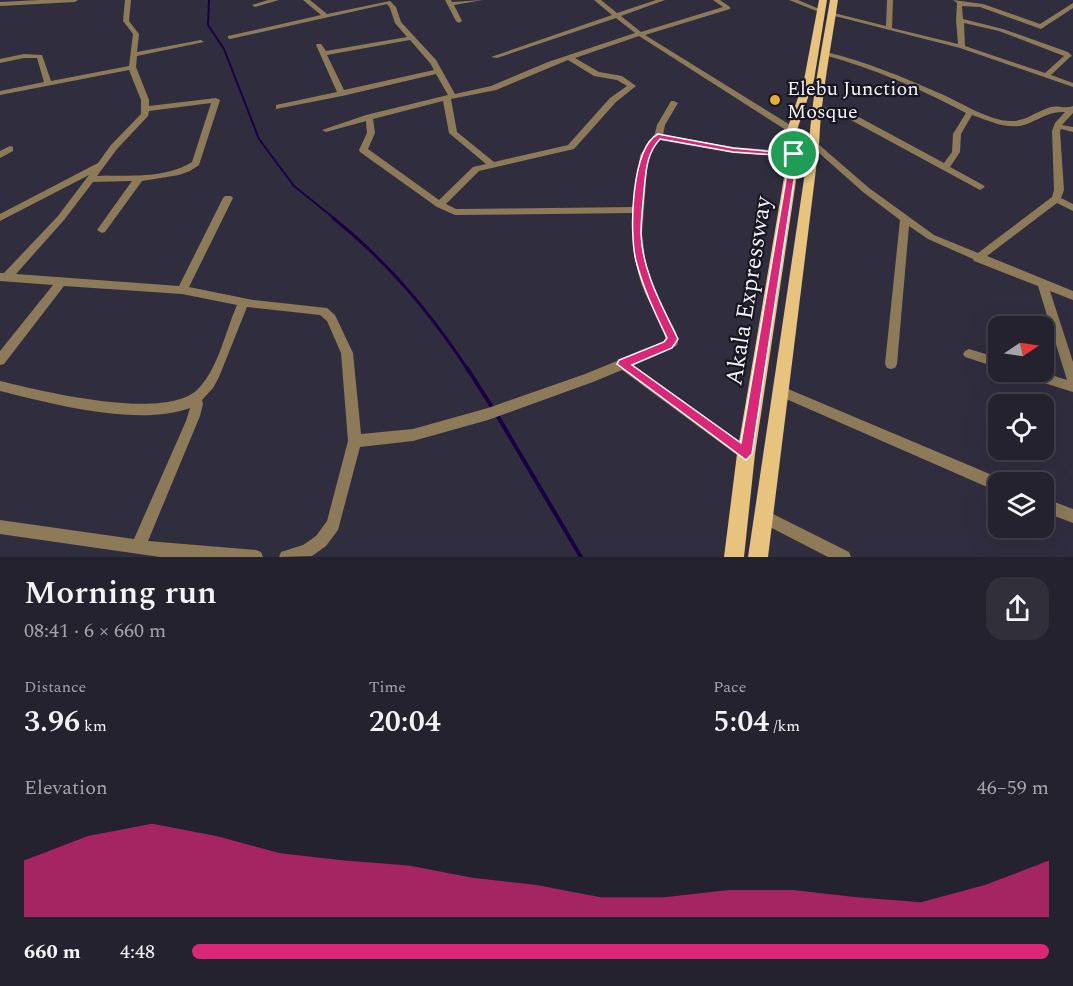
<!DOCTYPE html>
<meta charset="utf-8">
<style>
body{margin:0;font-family:Spectral,serif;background:#302f3a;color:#f1f3f6;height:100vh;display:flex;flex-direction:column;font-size:22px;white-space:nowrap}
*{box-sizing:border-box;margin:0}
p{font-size:20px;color:#a3a4aa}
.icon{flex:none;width:33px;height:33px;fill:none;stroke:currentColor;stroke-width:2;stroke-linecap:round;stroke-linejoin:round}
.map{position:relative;height:557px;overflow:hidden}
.details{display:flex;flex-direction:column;background:#24222e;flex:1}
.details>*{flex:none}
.needle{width:39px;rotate:77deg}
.controls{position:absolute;left:988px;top:316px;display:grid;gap:12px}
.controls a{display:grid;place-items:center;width:66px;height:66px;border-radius:12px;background:#24222e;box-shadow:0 6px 24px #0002,0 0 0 2px #413f4a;font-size:30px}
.pin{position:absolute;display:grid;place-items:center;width:51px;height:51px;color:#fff;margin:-26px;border:3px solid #fff;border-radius:50%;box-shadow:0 2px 6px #0007}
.round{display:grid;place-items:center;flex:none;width:63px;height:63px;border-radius:18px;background:#302f3a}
.headline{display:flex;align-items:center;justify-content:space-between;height:102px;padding:0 24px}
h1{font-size:33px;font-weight:600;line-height:45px}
.metrics{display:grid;grid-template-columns:repeat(3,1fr);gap:9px;height:102px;padding:6px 24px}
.metrics div{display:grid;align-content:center}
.metrics b{font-size:30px;font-weight:600}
.metrics small{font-size:16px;font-weight:400}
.metrics p{font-size:16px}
.chart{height:168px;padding:12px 24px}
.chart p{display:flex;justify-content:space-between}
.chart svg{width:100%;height:108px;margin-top:6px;fill:#db2777;opacity:.7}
ul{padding:0 24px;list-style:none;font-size:20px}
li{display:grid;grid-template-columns:96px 72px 1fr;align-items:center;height:45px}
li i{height:15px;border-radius:8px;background:#db2777}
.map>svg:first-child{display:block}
</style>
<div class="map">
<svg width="1073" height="557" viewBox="0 0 1073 557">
<rect width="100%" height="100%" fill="#302e3e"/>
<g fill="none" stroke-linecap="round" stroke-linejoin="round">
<path stroke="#190044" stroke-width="2" d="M209 0 208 25 224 49 259 139 294 186 335 219"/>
<path stroke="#190044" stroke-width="3" d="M333 218C387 261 430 312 468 370"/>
<path stroke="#190044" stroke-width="4" d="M467 368 494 410
M497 415 581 557"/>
<path fill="#8c7a59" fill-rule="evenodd" d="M40 0H78L75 2 0 6V2Z
M125 0H131L129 21 139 34 137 52 201 40 204 42 137 56 136 67 149 100V106L216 98 220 100 199 165 190 171 179 175 142 181 105 232 102 233 97 230 132 181 93 182 64 220 16 274 179 286 223 198 225 196H231L233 198 189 287 253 300 327 308 335 315 353 353 361 434 413 429 488 408 585 374 666 341C663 323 652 308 645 293 634 268 632 240 634 213L455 215 437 207 360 152 359 150 367 133 366 121 326 132 322 130 366 115 448 95 436 74 342 96 276 109V105L337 92 316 45 317 44H321L326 51 407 37 395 23 390 8 387 4 230 39 228 38V36L321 15 303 0H310L327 14 390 1 396 7 401 22 436 60 455 94 491 86 548 62 635 33 616 18 497 58 491 57 612 15 594 0H601L617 13 656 0H665L621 16 641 32 723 7 713 0H720L730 7V9L645 35 795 128V132H789L639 36 575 58 599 72 622 76 636 86 616 102 574 149 479 171 446 204 456 209 635 207 640 155 654 137 657 125 671 101H674L678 103 665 125 663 135 733 147 797 152V156L794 157 733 153 660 140 648 155 642 234 645 259 654 290 676 332 678 343 676 346 633 365 751 450 753 454 751 458 746 460 741 458 622 370 593 382 488 420 413 441 360 447 338 530 326 546 312 556 279 557 281 552 303 545 316 536 327 521 348 441 341 353 327 321 320 315 247 307 219 377 213 388 202 400 203 404 200 416 148 541 256 550 261 552 263 557H160L0 534V520L134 539 186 421 190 408C139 427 52 404 0 391V381C42 391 165 422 198 389 219 367 225 332 237 305L182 294 64 286 4 364 0 365V351L53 285 0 281V273H4L58 216 89 175 0 221V214L98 163 111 145 141 114V100L129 70 0 95V91L44 82 37 58H24L0 63V59L24 54 42 55 51 81 129 66 133 34 123 21ZM410 40 430 63 434 70 344 90 327 55ZM568 60 594 76 617 80 627 86 610 98 568 145 494 162 457 132 451 99 496 90ZM443 101 449 133 486 164 473 167 439 200 368 149 375 133 373 119ZM211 103 192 162C165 179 128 175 97 176L117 149 148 116 149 111Z
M268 0H279L255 7 252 5Z
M445 0H451L452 2 483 0 454 5 462 21 459 23 456 21Z
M789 0H798L824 11 819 12Z
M887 0H893L892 28 958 44 956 20 957 3 953 0 983 4 1040 24 1073 3V8L1041 29 980 7 962 6 963 19 1003 29 1068 52 1072 56 1070 57 1051 75 1073 83V87L960 48 827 14 830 12 886 26ZM964 23 999 31 1064 56 1045 73 965 46Z
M826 52C865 61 902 77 939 93 959 101 990 122 1012 121 1026 121 1037 111 1051 107 1058 105 1066 109 1073 106V113L1062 125 1073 127V132L1061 129 1060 131 1064 190 1061 198 1073 204V211L1057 203 987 256 1073 291V300L1050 291 1073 362V392L1022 376 1020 372H1042L1067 380 1038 286 974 261 973 259 928 239 909 226 897 364 895 368 891 369 887 368 885 364 900 220 863 192 810 145 811 143H817L869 188 934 235 978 253 1052 197 1054 190 1052 131 1055 123 1065 112C1046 111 1036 123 1019 126 1003 128 987 120 972 115L961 134 960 152 950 167 983 185 985 187 980 190 849 119 813 109 812 107 816 105 855 115 944 163 952 152 953 134 966 113C921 89 873 68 824 55L822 54Z
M10 146 13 147V151L0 158V151Z
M969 349 999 358V368L965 357 963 354 965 351Z
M781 386 1004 480 1005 483H999V492L994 490 777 395 775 391 777 387Z
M1044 498 1073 509V523L1044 512Z
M763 509 849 552 851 557H828L758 521 756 516 758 511Z"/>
<path fill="#e8c37d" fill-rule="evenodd" d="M819 0H827L814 80 797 130 800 154 755 454 744 557H724L737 454 788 154 787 130 804 80Z
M830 0H838C831 48 821 96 819 145L768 557H748L809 145C812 96 822 48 830 0Z"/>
</g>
<path fill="#db2777" stroke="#fff" stroke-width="1.5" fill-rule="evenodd" d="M658 134 733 148 798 154 752 454 746 460 617 364 619 360 664 342 667 338C655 313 643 288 636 261 629 233 631 148 658 134ZM660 139 733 152 790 156 741 443 632 365 672 348 678 339C662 306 642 271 641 233 641 219 643 205 644 191 646 172 646 154 660 139Z"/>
<circle fill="#e5ad35" stroke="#18171f" stroke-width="2" cx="775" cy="100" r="6"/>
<g text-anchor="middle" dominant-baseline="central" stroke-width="4.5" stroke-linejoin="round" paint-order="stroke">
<g font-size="20" fill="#f2f2fc" stroke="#18171f" text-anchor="start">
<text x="787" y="89">Elebu Junction<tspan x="787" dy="23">Mosque</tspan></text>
</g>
<g font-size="24" fill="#f2f2fc" stroke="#18171f">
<text transform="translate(749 291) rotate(-81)">Akala Expressway</text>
</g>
</g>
</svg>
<div class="controls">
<a><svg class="needle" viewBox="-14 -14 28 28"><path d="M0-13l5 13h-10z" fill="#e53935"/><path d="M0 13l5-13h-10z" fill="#a3a4aa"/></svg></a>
<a><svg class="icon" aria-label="locate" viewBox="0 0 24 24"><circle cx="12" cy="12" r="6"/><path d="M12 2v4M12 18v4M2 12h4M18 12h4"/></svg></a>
<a><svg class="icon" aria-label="layers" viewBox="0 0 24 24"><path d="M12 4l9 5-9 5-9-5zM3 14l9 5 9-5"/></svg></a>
</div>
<div class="pin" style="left:794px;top:154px;background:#1e9e55"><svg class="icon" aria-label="arrive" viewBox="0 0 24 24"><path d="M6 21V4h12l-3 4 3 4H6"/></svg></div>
</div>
<section class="details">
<div class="headline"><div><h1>Morning run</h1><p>08:41 · 6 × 660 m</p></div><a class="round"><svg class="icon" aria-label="share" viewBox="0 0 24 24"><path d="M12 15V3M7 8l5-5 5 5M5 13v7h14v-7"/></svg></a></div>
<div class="metrics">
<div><p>Distance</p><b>3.96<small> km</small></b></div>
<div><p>Time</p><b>20:04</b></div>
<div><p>Pace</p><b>5:04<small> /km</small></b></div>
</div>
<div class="chart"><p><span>Elevation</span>46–59 m</p>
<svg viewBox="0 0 160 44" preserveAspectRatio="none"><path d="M0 44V21L10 11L20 6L30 11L40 18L50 21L60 23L70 28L80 31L90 36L100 36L110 33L120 33L130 36L140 38L150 31L160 21V44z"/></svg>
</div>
<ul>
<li><b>660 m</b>4:48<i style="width:100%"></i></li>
</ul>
</section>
